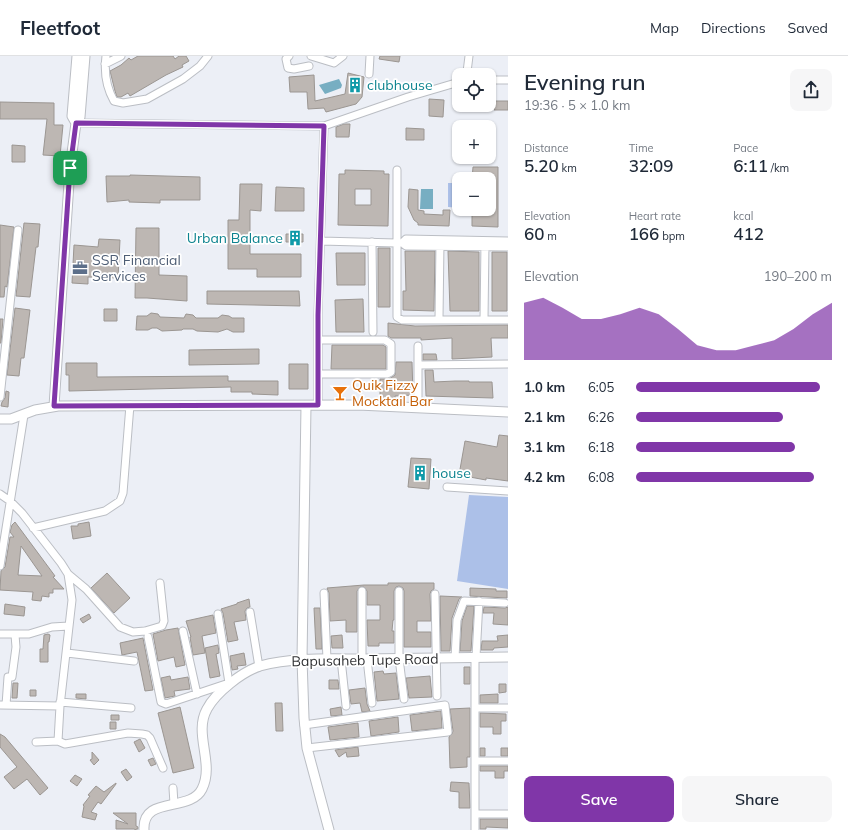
<!DOCTYPE html>
<meta charset="utf-8">
<style>
body{margin:0;font-family:Mulish,sans-serif;background:#f6f6f7;color:#1f2937;height:100vh;display:flex;flex-direction:column;font-size:15px;white-space:nowrap}
*{box-sizing:border-box;margin:0}
p{font-size:13px;color:#747a83}
.icon{flex:none;width:22px;height:22px;fill:none;stroke:currentColor;stroke-width:2;stroke-linecap:round;stroke-linejoin:round}
.map{position:relative;flex:1;overflow:hidden}
.sheet{display:flex;flex-direction:column;background:#fff;width:340px}
.sheet>*{flex:none}
.tools{position:absolute;left:452px;top:12px;display:grid;gap:8px}
.tools a{display:grid;place-items:center;width:44px;height:44px;border-radius:8px;background:#fff;box-shadow:0 1px 3px #0004;font-size:20px}
.pin{position:absolute;display:grid;place-items:center;width:34px;height:34px;color:#fff;margin:-17px;border-radius:8px;box-shadow:0 2px 6px #0006}
.round{display:grid;place-items:center;flex:none;width:42px;height:42px;border-radius:8px;background:#f6f6f7}
.overview{display:flex;align-items:center;justify-content:space-between;height:68px;padding:0 16px}
h1{font-size:22px;font-weight:600;line-height:30px}
.metrics{display:grid;grid-template-columns:repeat(3,1fr);gap:6px;height:68px;padding:4px 16px}
.metrics div{display:grid;align-content:center}
.metrics b{font-size:17px;font-weight:600}
.metrics small{font-size:11px;font-weight:400}
.metrics p{font-size:11px}
.chart{height:112px;padding:8px 16px}
.chart p{display:flex;justify-content:space-between}
.chart svg{width:100%;height:72px;margin-top:4px;fill:#8036a8;opacity:.7}
.cta{display:flex;gap:8px;margin-top:auto;padding:8px 16px}
.cta a{flex:1;height:46px;border-radius:8px;background:#8036a8;color:#fff;font-size:16px;font-weight:600;line-height:46px;text-align:center}
.cta a+a{background:#f6f6f7;color:#1f2937}
ul{padding:0 16px;list-style:none;font-size:13px}
li{display:grid;grid-template-columns:64px 48px 1fr;align-items:center;height:30px}
li i{height:10px;border-radius:5px;background:#8036a8}
header{display:flex;align-items:center;gap:24px;box-sizing:border-box;height:56px;padding:0 20px;background:#fff;border-bottom:1px solid #e0e1e3}
header strong{font-size:19px}
nav{display:flex;gap:22px;margin-inline-start:auto;font-size:14px}
main{display:flex;flex:1;min-height:0}
.map>svg:first-child{display:block}
</style>
<header>
<strong>Fleetfoot</strong>
<nav><a>Map</a><a>Directions</a><a>Saved</a></nav>
</header>
<main>
<div class="map">
<svg width="508" height="774" viewBox="0 0 508 774">
<rect width="100%" height="100%" fill="#eceff6"/>
<path fill="#acc0e8" d="M448 127H459V152L448 151Z
M469 439 508 441V533L457 525Z"/>
<path fill="#77aec2" d="M339 23 342 29 341 32 325 38 319 29Z
M421 133H433V153H420Z"/>
<path fill="#bdb7b3" stroke="#9b9692" fill-rule="evenodd" d="M138 0H173L175 3 179 0H186L189 5 182 9 183 11 166 19 130 40 128 37 121 41H117L115 35 110 15 121 9 129 2 131 4Z
M380 0H400L399 6 379 3Z
M348 17 364 21 362 41 356 48 326 56 324 52 308 53 307 36H290L289 21 314 19 315 45 345 38Z
M429 43 444 44 443 61 429 60Z
M494 45H508V54H494Z
M0 46 54 47V69H63L60 100 43 99 47 63H0Z
M344 68H350L349 81H336V71Z
M406 72 424 73V84H406Z
M12 89 25 90V106H12Z
M473 111H498V171L472 170V153H489V123H472Z
M345 114 384 115V118H389L388 170 338 169 339 118H345ZM355 133H371V149H355Z
M130 119 200 121V144H160V147L129 146V144L107 146 106 120H130Z
M240 128H262L261 155 250 154V198H301V221H257V213H228V164H239Z
M276 131 304 132V155H275Z
M409 133 418 134V154L424 155V158L443 159V154H450L449 170 418 169V167L414 164 408 151Z
M24 167 40 168 38 191H36L30 241 16 240Z
M0 169 14 171 7 231 5 230 4 241H0Z
M136 172H159V219L187 220V245L147 242H135Z
M286 178H303V186H286Z
M99 183 120 184 118 222 88 221V228L72 227 74 189 98 191Z
M378 192H390V251H378Z
M405 195H435L434 255 403 254V235H406Z
M448 195 479 196V255H450Z
M492 196H507V255H492Z
M336 197H365V229H337Z
M207 235H299L300 250 207 248Z
M363 243 364 276H336L335 244Z
M15 252 30 254 24 302H21L19 320 7 319Z
M104 253H117V265H104Z
M151 257 158 258 160 261 184 262 186 258 193 259 196 262H218L222 259 229 260 232 262H244V276H233L227 273 218 276 197 275 193 273H183L182 274 162 275 157 272H152L148 274H136L137 260H147Z
M0 263H3L1 287H0Z
M388 267 415 270 508 269V282H491L492 301 452 303V282L421 284V282H391L388 280Z
M332 289H383L386 291V313H331Z
M259 293V308L189 309V294Z
M423 298H436L437 304H423Z
M396 306H412L413 339 395 340V343L380 344V323H389L395 319Z
M66 307H97V321L228 320V325H278V339L252 338V336H231V331L69 335V319H66Z
M289 308H308V333H289Z
M425 314H433L434 326 455 325H469V326H492L493 342 426 340Z
M6 335 9 336 8 351 1 350 2 346 5 342Z
M499 379 508 380V425L486 422V424L459 419 465 385 497 391Z
M411 402 431 403 429 433 408 431Z
M15 466 55 520 53 521 64 533H53V537H49V541L42 540 41 545 32 544 33 536 0 534 1 515 5 511 10 481H14L10 476 12 469ZM21 490 42 520 18 519Z
M89 466 91 480 73 483 71 470H78V468Z
M107 517 130 542 114 557 91 532Z
M388 527H434V533L431 535 430 538 431 565H417V576H431V591H404V535L403 532 399 530 396 531 394 535V564H393L392 575H394V587H379V590H368L367 564H380V549H367V535L364 531H360L357 535V576H346V564L330 565 329 537 327 532 364 529H388Z
M470 532 496 533V535H507V542L470 540Z
M440 540 462 541 459 543 452 562 450 595H441Z
M249 543 250 551 247 552 245 555 246 564 234 566 238 584 228 586 223 557 221 553 237 548V547Z
M5 548 25 551 24 560 4 558Z
M467 550H474L471 595H460L462 565Z
M484 551 505 552 508 551V569L493 568 494 557H483Z
M314 552H320L322 593H316Z
M89 558 91 562 83 567 80 563Z
M213 559 216 577 202 580 205 597 193 599 190 581H191L186 565Z
M178 572 185 609 176 611 174 601 158 605 153 578 166 574Z
M48 578 50 579 49 586H48V606H40V593H43L44 579Z
M342 579 343 592H332L331 580Z
M508 579V591L494 592 493 594H481L482 585H498L497 580Z
M143 582 153 634 145 635 137 596 122 599 120 587Z
M218 589 219 597 216 598 220 620 210 622 205 592Z
M244 597 246 609 237 610 238 613 232 614 230 600Z
M464 611H470V628H464Z
M383 615 384 618 396 617 399 643 377 645 374 616Z
M170 620 171 624 188 621 190 633 174 635 175 640 165 642 161 622Z
M430 620 432 641 409 642 406 622Z
M329 624H338L339 633H329Z
M13 627H18L17 642H12Z
M499 628H506V636L499 637Z
M365 632 367 648 370 655 362 656 360 647 351 648 349 634Z
M30 634H36V640H30Z
M76 638H86V643L76 642Z
M498 638V647H480V639Z
M275 647H282L283 675H276Z
M180 651 194 712 173 717 158 657Z
M341 651 342 659 331 660 330 653Z
M470 652V701H467V711L450 712 449 681 452 678 453 675 450 653Z
M441 655 442 672 412 675 410 659Z
M480 657 506 658V665H501V678H493V671H480Z
M111 659H119V664H111Z
M398 661 399 676 371 680 369 665Z
M110 666H116V673H110Z
M358 667 359 681 330 684 328 671Z
M0 678 5 681 48 732 40 739 27 723 14 733 4 721 17 711 0 691Z
M140 683 145 692 139 696 134 686Z
M358 691 359 700 347 701 346 696 339 701 335 694Z
M480 692H485V700H480Z
M501 692H508V700H501Z
M92 696 99 704 94 709 90 704 92 703Z
M153 702 156 708 151 710 148 704Z
M480 710H508V715H504V722H495V715H480Z
M126 713 132 721 127 725 121 716Z
M75 719 82 723 77 730 70 725Z
M451 726 469 727 470 752H459V736L450 735Z
M116 727V728L101 748 98 746 91 756 97 758 95 764 82 761 84 750 83 749 90 740 88 739 96 730 104 736Z
M113 757H136V770L138 771V773H136V774L134 773H116V764L128 768Z
M480 763H508V772L486 771V773H480Z"/>
<g fill="none" stroke-linecap="round" stroke-linejoin="round">
<g stroke="#bbbec4" stroke-width="9">
<path id="street" d="M106 0C104 16 106 31 114 45L123 47 147 43 183 23 200 10 208 0
M289 0 286 3 288 12 294 13 309 10
M311 0 334 7 343 0
M105 8 121 0
M467 16 469 0
M369 18 370 0
M489 24H508
M76 67 324 70 408 41 459 26
M397 114V261L402 264H508
M321 185 396 187H402L406 190 508 191
M372 186 373 276
M402 187 406 183 508 185
M439 263 440 186
M484 264 485 186
M419 309 508 308
M318 318H387L391 316V288L385 284H318
M0 341 18 174
M318 349V259L324 70
M418 352V290
M447 431 508 435
M0 438 10 445 22 457 61 507 68 518 72 544 60 650 58 685 65 688 128 677 142 678 147 679 150 682 163 712
M33 472 105 455 120 445 123 437 130 349
M0 510 24 359
M68 518 86 533 120 571 133 576 145 575 162 570 164 565 160 527
M362 535V603
M399 535V602L404 643
M324 537 327 603
M435 538 437 640
M250 556 259 611
M183 575 197 638
M0 578H29L52 571 69 570
M148 581 161 646 166 648 229 627 218 558
M67 597 134 605
M475 601V774
M476 601 479 545
M455 602 457 564 464 545 505 547
M341 603 346 650
M367 603 372 647
M60 646 131 652
M0 649 60 650
M6 649 8 621H12L16 591 15 579
M475 652H508
M304 669 445 649 448 676 307 692
M36 686 58 685
M475 705H508
M173 732 174 748
M475 758H508"/>
</g>
<g stroke="#bbbec4" stroke-width="11">
<path id="secondary" d="M76 67 72 60 77 0
M54 350 70 112 76 67 80 61 85 0
M306 350 302 603 304 662 307 692 329 774
M0 363H11L35 354 58 350 358 349 508 356
M144 774C142 739 190 757 202 733 215 707 193 678 207 653 216 636 242 616 260 610 293 601 329 603 363 603 411 602 460 602 508 601"/>
</g>
<use href="#street" stroke="#fff" stroke-width="7"/>
<use href="#secondary" stroke="#fff" stroke-width="9"/>
</g>
<g fill="none" stroke-linecap="round" stroke-linejoin="round">
<g stroke="#fff" stroke-width="8">
<path id="route" d="M76 67 324 70 318 259V349L54 350 70 112Z"/>
</g>
<use href="#route" stroke="#8036a8" stroke-width="5"/>
</g>
<defs>
<g id="building-bare" transform="scale(1.2)"><path d="M-4-6H4V6H1V3H-1V6H-4ZM-2.5-4.3h1.7v1.8h-1.7ZM.8-4.3h1.7v1.8H.8ZM-2.5-1h1.7V.8h-1.7ZM.8-1h1.7V.8H.8Z" fill="#0f9aa8" stroke="#fff" stroke-width="2.5" paint-order="stroke"/></g>
<g id="office-bare" transform="scale(1.2)"><path d="M-6-3h4V-5.5h4V-3h4V5H-6ZM-1-4.5V-3h2v-1.5ZM-6 0V1H6V0Z" fill="#5c6f8a" stroke="#fff" stroke-width="2.5" paint-order="stroke"/></g>
<g id="bar-bare" transform="scale(1.2)"><path d="M-6-5H6L.8 .8V4.5H3.5V6h-7V4.5H-.8V.8Z" fill="#e8710a" stroke="#fff" stroke-width="2.5" paint-order="stroke"/></g>
</defs>
<g fill-rule="evenodd">
<use href="#building-bare" x="355" y="29"/>
<use href="#building-bare" x="295" y="182"/>
<use href="#office-bare" x="80" y="212"/>
<use href="#bar-bare" x="340" y="337"/>
<use href="#building-bare" x="420" y="417"/>
</g>
<g text-anchor="middle" dominant-baseline="central" stroke-width="3.5" stroke-linejoin="round" paint-order="stroke">
<g font-size="14" fill="#0d838f" stroke="#fff" text-anchor="start">
<text x="367" y="29">clubhouse</text>
<text x="283" y="182" text-anchor="end">Urban Balance</text>
<text x="432" y="417">house</text>
</g>
<g font-size="14" fill="#4e5e75" stroke="#fff" text-anchor="start">
<text x="92" y="204">SSR Financial<tspan x="92" dy="16">Services</tspan></text>
</g>
<g font-size="14" fill="#c56008" stroke="#fff" text-anchor="start">
<text x="352" y="329">Quik Fizzy<tspan x="352" dy="16">Mocktail Bar</tspan></text>
</g>
<g font-size="14" fill="#303133" stroke="#fff">
<text transform="translate(365 604) rotate(-1)">Bapusaheb Tupe Road</text>
</g>
</g>
</svg>
<div class="tools">
<a><svg class="icon" aria-label="locate" viewBox="0 0 24 24"><circle cx="12" cy="12" r="6"/><path d="M12 2v4M12 18v4M2 12h4M18 12h4"/></svg></a>
<a>+</a>
<a>−</a>
</div>
<div class="pin" style="left:70px;top:112px;background:#1e9e55"><svg class="icon" aria-label="arrive" viewBox="0 0 24 24"><path d="M6 21V4h12l-3 4 3 4H6"/></svg></div>
</div>
<section class="sheet">
<div class="overview"><div><h1>Evening run</h1><p>19:36 · 5 × 1.0 km</p></div><a class="round"><svg class="icon" aria-label="share" viewBox="0 0 24 24"><path d="M12 15V3M7 8l5-5 5 5M5 13v7h14v-7"/></svg></a></div>
<div class="metrics">
<div><p>Distance</p><b>5.20<small> km</small></b></div>
<div><p>Time</p><b>32:09</b></div>
<div><p>Pace</p><b>6:11<small> /km</small></b></div>
</div>
<div class="metrics">
<div><p>Elevation</p><b>60<small> m</small></b></div>
<div><p>Heart rate</p><b>166<small> bpm</small></b></div>
<div><p>kcal</p><b>412</b></div>
</div>
<div class="chart"><p><span>Elevation</span>190–200 m</p>
<svg viewBox="0 0 160 44" preserveAspectRatio="none"><path d="M0 44V9L10 6L20 12L30 19L40 19L50 16L60 12L70 16L80 25L90 35L100 38L110 38L120 35L130 32L140 25L150 16L160 9V44z"/></svg>
</div>
<ul>
<li><b>1.0 km</b>6:05<i style="width:94%"></i></li>
<li><b>2.1 km</b>6:26<i style="width:75%"></i></li>
<li><b>3.1 km</b>6:18<i style="width:81%"></i></li>
<li><b>4.2 km</b>6:08<i style="width:91%"></i></li>
</ul>
<div class="cta"><a>Save</a><a>Share</a></div>
</section>
</main>
